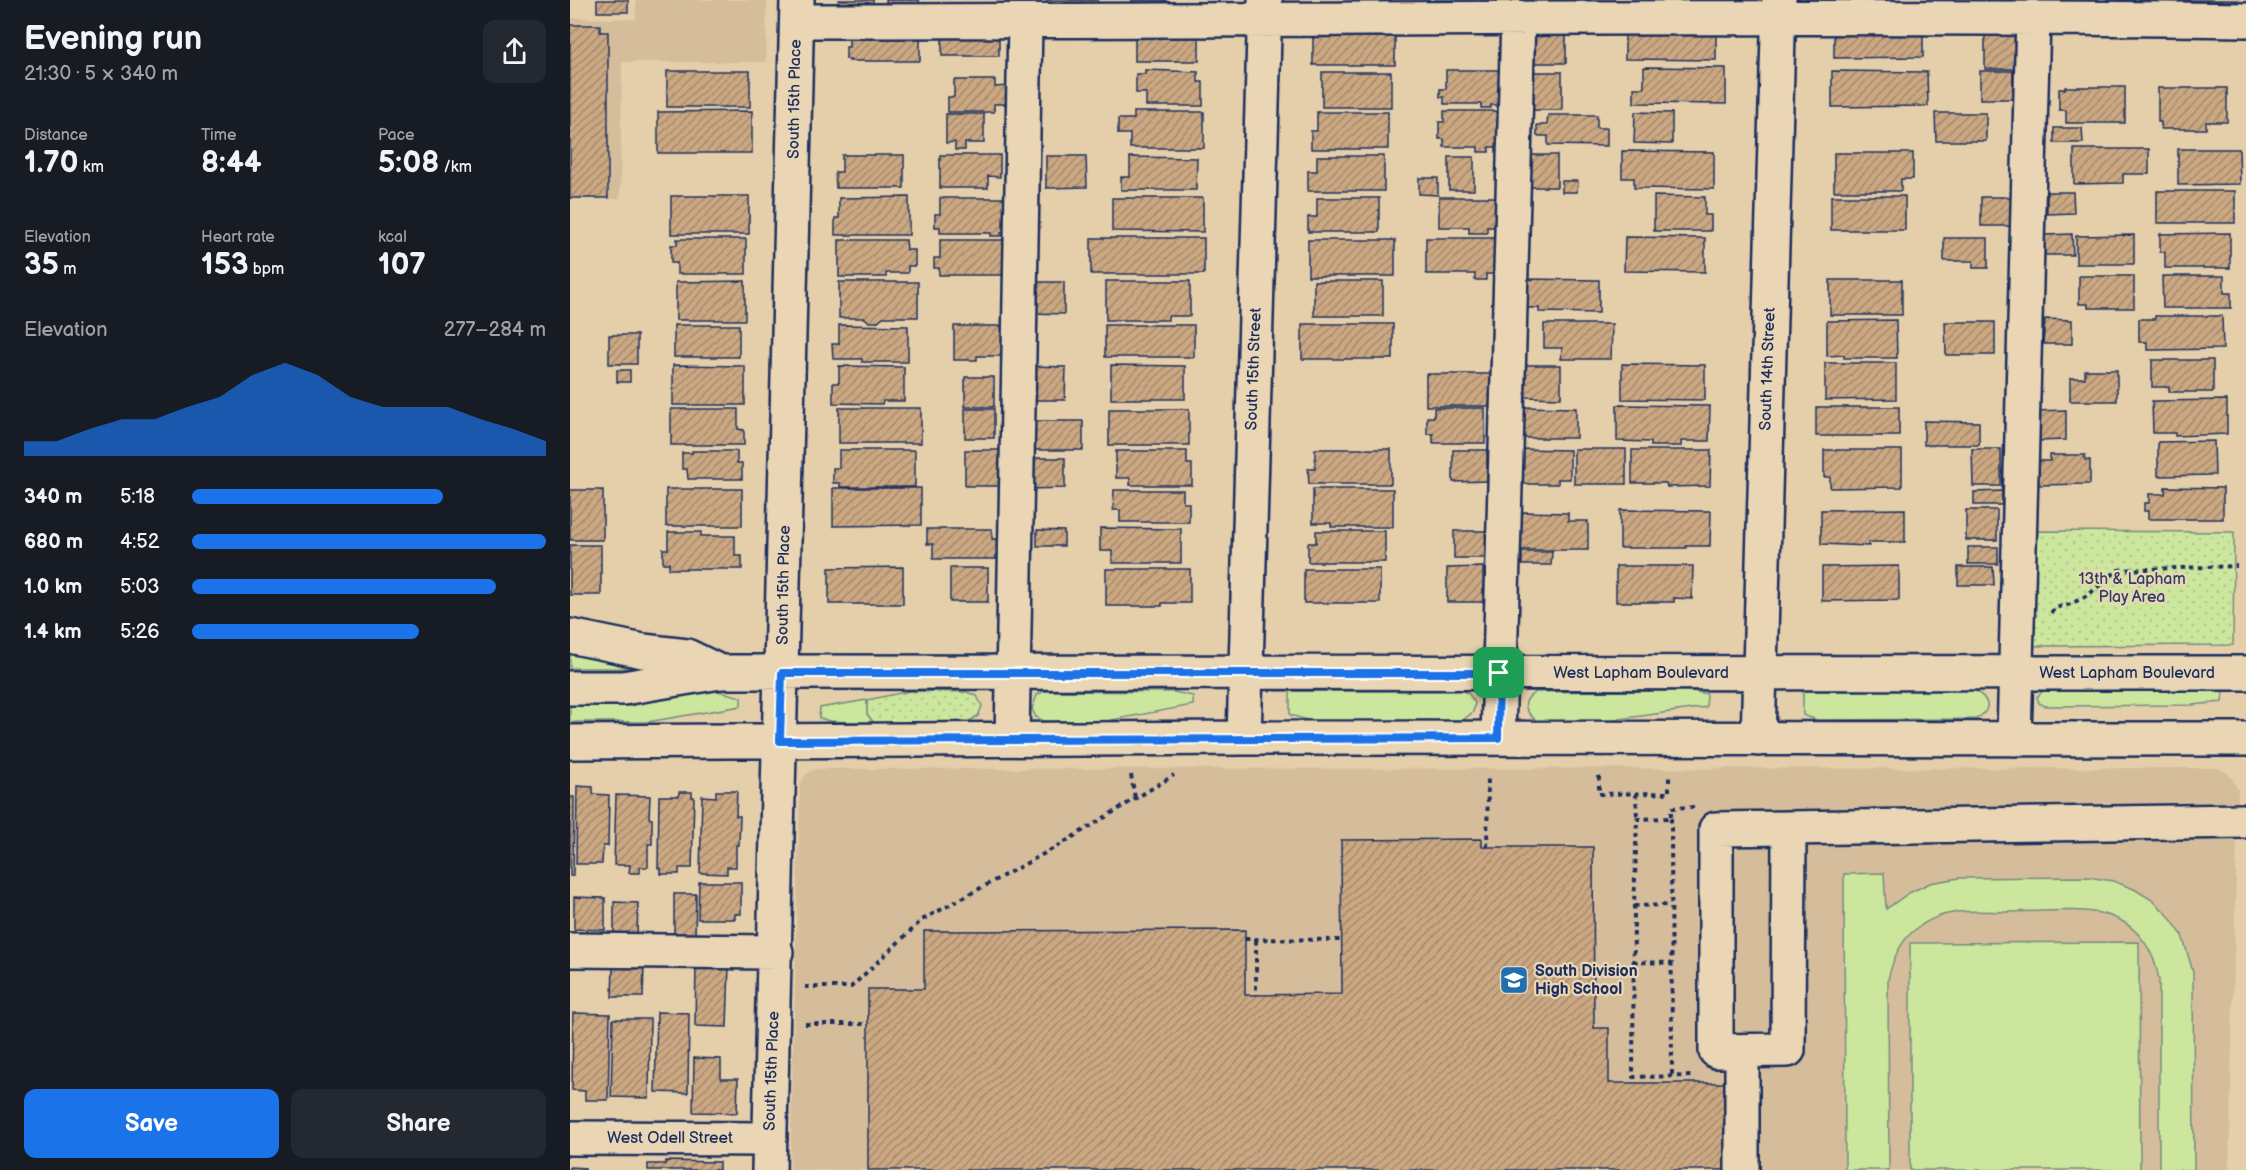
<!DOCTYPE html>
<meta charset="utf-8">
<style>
body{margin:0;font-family:"Balsamiq Sans",sans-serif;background:#242831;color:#f1f3f6;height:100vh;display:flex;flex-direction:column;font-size:22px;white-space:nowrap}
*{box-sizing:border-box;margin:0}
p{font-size:20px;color:#9ea1a6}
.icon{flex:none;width:33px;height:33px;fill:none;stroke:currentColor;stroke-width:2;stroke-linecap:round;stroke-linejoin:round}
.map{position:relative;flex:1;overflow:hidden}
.drawer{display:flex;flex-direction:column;background:#171b24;width:570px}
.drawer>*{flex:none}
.pin{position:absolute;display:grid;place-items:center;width:51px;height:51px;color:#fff;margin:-26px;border-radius:12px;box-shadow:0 3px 9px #0006}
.round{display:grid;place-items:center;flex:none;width:63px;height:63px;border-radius:12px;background:#242831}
.overview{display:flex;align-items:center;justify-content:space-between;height:102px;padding:0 24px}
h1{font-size:33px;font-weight:600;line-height:45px}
.stats{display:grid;grid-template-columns:repeat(3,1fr);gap:9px;height:102px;padding:6px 24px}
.stats div{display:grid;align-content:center}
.stats b{font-size:30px;font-weight:600}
.stats small{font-size:16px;font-weight:400}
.stats p{font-size:16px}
.chart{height:168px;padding:12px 24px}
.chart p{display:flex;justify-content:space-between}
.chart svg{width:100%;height:108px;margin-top:6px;fill:#1a73e8;opacity:.7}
.button{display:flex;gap:12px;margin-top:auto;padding:12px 24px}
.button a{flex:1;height:69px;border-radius:12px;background:#1a73e8;color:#fff;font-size:24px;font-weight:600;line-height:69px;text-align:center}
.button a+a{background:#242831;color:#f1f3f6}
ul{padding:0 24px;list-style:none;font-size:20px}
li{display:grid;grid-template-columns:96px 72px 1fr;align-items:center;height:45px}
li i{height:15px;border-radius:8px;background:#1a73e8}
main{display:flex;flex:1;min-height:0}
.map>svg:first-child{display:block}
</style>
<main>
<section class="drawer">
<div class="overview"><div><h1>Evening run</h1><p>21:30 · 5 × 340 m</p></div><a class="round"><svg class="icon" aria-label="share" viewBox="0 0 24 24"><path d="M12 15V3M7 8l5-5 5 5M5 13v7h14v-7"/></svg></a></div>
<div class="stats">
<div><p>Distance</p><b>1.70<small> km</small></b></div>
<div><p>Time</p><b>8:44</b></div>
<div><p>Pace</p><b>5:08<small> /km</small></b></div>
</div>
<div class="stats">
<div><p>Elevation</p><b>35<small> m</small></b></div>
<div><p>Heart rate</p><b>153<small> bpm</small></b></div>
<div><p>kcal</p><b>107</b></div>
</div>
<div class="chart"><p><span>Elevation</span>277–284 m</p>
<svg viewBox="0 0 160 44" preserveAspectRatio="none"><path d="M0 44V38L10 38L20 33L30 29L40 29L50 24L60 20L70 11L80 6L90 11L100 20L110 24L120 24L130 24L140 29L150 33L160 38V44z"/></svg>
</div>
<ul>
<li><b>340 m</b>5:18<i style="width:71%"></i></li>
<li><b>680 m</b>4:52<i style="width:100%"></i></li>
<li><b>1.0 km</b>5:03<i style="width:86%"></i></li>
<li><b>1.4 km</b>5:26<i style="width:64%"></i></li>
</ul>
<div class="button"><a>Save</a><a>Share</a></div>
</section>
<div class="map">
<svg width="1676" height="1170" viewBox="0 0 1676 1170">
<defs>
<pattern id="park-dots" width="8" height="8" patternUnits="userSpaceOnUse" patternTransform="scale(1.5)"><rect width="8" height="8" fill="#cce79d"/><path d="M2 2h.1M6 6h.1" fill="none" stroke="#afc68a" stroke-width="1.8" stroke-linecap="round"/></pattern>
<pattern id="building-hatch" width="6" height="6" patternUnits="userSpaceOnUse" patternTransform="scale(1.5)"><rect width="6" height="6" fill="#cba882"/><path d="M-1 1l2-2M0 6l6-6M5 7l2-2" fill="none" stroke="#a4896e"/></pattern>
</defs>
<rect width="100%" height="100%" fill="#e5ceaa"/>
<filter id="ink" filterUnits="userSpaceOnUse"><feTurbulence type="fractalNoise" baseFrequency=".0167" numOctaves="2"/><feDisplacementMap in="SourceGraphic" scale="12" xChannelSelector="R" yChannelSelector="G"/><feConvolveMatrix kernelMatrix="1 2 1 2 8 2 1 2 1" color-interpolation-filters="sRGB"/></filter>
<g filter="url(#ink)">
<path fill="#d5bd9b" d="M66 0H197L196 62H52L50 199H0V18L66 19Z
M1647 768 1656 772 1662 778 1668 790 1659 1170H220L230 785 233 778 240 771 248 769Z"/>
<path fill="#cce79d" stroke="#748b7e" stroke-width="1.5" d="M0 652 61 668H0Z
M1638 688 1653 691 1652 702 1622 705 1475 706 1469 703 1467 697 1474 690Z
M1403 689C1418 698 1424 709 1406 719L1247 720 1233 715V691Z
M891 690 899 694 905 703 903 712 893 720 741 721 720 715V691Z
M1117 690 1137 694 1136 707 1042 720 967 721C954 711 950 701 966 692Z
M122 691H148L171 697V706L77 722H0V706H61Z
M474 691 604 692 623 696V705L531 722 474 721 466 717 462 709 467 695Z
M297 700V714L304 723 260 721 249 718 250 708Z
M1314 873 1316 909 1339 893 1360 883 1389 878 1519 877 1543 881 1564 889 1582 900 1598 915 1612 935 1623 972 1624 1170H1589V980C1585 953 1570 927 1543 917 1517 906 1467 912 1438 912 1422 912 1404 910 1388 912 1373 914 1358 919 1346 929 1330 941 1322 961 1318 980L1319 1170H1275L1274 874Z
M1569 942 1570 1170H1340V943Z"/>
<path fill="url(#park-dots)" stroke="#748b7e" stroke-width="1.5" d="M1462 531 1664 532 1663 645 1459 646Z
M340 691 397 692 407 696 412 706 408 716 398 722 304 723 297 714V700Z"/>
<path fill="url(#building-hatch)" stroke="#1b2f5e" stroke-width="1.5" d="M27 0H58V12H27Z
M269 0H303V13H269Z
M316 0H349V10H316Z
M477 0H528V13H477Z
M562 0H596V11H562Z
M865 0H885L884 10H865Z
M991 0H1023V6L991 5Z
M1260 0H1293V5L1259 4Z
M1335 0H1373V3L1335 2Z
M1421 0H1451L1420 8Z
M1465 0H1494V7L1465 6Z
M1548 0H1583V5L1548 4Z
M1593 0H1668V8L1593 5Z
M0 25H30V32H38V198H0Z
M1055 26H1146V60L1055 59Z
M1264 26H1353V57L1264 58Z
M743 27 825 29V65H743Z
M1415 27H1445V69H1415Z
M279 29H350V61H279L280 59H276V47H279Z
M372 30H429V56H372Z
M579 30H629V61H565V37H579Z
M963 30H996V63H963Z
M1074 67 1156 68V104L1064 103V88H1074Z
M575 70 628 72V82H633V106H576V93H566V74H575Z
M876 70H932V105H921V108H911V104H874V97H870V89H876Z
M97 71H180V107H97Z
M1262 71 1357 72 1358 106 1262 107Z
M1410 71H1443V99H1410Z
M752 72H821V107H752Z
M959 72H992V110H959Z
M384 80H425V87L439 86V104H424V112H378V97H384Z
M1495 87H1555V123H1496V110H1489V89H1495Z
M1588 88H1657V122H1636V129H1591V122H1588Z
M182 111V153H88V112Z
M874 111H931L930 147H919V152H908V147H874V139H869V122H874Z
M564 112H634V148H560V134H548V119H564Z
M747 112H818V149H741V131H747Z
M1065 112 1102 113V144L1064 143Z
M1365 113H1416V141H1366Z
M376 114H414V143H395V150H385V142L376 143Z
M978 115H1027V128H1037V146L978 145V136H967V125H977Z
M1484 128H1512L1513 143H1484Z
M1504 149H1579V174H1553V183L1504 184Z
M1608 149H1669L1670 184 1608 185Z
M1052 151 1144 152V189L1064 188V178H1052Z
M1264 153H1343V179H1331V191H1264Z
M272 155H334V188H266L265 172H272Z
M370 155H430V177L418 176V188H370Z
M958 155H987V187H958Z
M476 156H516L517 187 476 188Z
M747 156H814V191H738V171H747Z
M560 157 627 158 626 190H551V177H560Z
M879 157H904V190H879Z
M849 178H868V195L849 194Z
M992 181H1008L1007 192H992Z
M1587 191H1665V223H1587Z
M1477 192H1503L1504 213 1477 214Z
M101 196H179V234H101Z
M1084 196 1135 197V215H1141V231H1084Z
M1261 196H1335V230H1261Z
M339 197V235H265V218H269V198Z
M869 197H927V227H917V233H899V227H869Z
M1411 197H1441V226H1411Z
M370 198H436V232H431V236H421V233H370V227H365V214H370Z
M542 198H633V232L542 231Z
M747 198H809V232H738V217H747Z
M1660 233V268H1595V252H1590V234Z
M1502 234 1503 255H1475V235Z
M1564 235V264H1506V236Z
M1055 237 1135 238V272L1054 271Z
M521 238H634V274H521Z
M856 238H926V274H916V280H905V274H856Z
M1374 238H1418V268H1403V261H1374Z
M107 239H176V274H107V263H101V245H107Z
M269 240H336L337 250H345V266H338V273H316V277H269Z
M370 240H435V275H369V268H364V258H370Z
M738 240H825V276H738Z
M1509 276H1564V308H1518V304H1509Z
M1592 276H1654V293H1661V308H1593Z
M953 279 1029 280V313L969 312V308H952Z
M1260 280H1332V315H1260Z
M175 281V320H106V282Z
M536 281H620V316H598V320H536Z
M744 281H813V316H744Z
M269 282H348V317H313L307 322H299L295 318H269Z
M463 282H494V314L463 313Z
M1585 316H1652L1653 349 1577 350V342H1569V319H1585Z
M1475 319 1502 320V344H1473Z
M1326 320 1327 358H1274V355L1257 356V321Z
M1375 322H1425V355H1376Z
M732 324H823V359H732Z
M974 324H1042L1041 359H991L992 348H974Z
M104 325H169V357H104Z
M269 325 338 326V362H292V359H263L262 344H269Z
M535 325H624V357H535Z
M384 326H432V356H407V360H384Z
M39 335H67V364H39Z
M1582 360H1643V392H1599V387H1582Z
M1255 363H1326V399L1255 400Z
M1052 364 1135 365V400L1052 399Z
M103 365 175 366V405H103Z
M541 365 615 366V399H541Z
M954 365H991V398L954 397Z
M269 366 334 367V401H313L312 404 263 403V383H269Z
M460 366 496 367 495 400H460Z
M47 370H60V382H47Z
M1515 370H1547V401H1500V378H1515Z
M856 374H924V406H856Z
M395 377H424V407H395Z
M1657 400V434L1605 436V433H1583L1582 401Z
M1047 405 1140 406 1139 441H1111V446H1081V442L1047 441Z
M951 407 1006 408V438H950Z
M1246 407H1329V436H1246Z
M269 408H351V443H269Z
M864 408H915V443H863V434H857V417H864Z
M101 409H168V429L174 430V445H101Z
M395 409H424V438H395Z
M539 409H619V445H539Z
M1496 410V440L1466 441 1465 411Z
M459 421H513V450H459Z
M1354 421 1409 422V445H1354Z
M1644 441 1645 475 1588 476V442Z
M745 449H821V484H739L738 469H745Z
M947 449 1000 450V479H988V484H947Z
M1004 449H1056V484H1004Z
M1402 449H1431V486H1403Z
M269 450H345V487H270V483H263V468H269Z
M395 450H430V486H395Z
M883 450H917V481L883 482Z
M1062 450H1141L1140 486 1097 487 1096 483H1062Z
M1254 450H1332V487L1260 488V477H1254Z
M122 451H167V463H172V479H118L117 469H112V453H122Z
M546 451H617V464H622V485H560V478H546Z
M1480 455H1515V460H1520V484L1464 485V461H1480Z
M458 458H495V488L458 489Z
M1595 487 1653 488V519H1578V511H1574V503H1579V494H1595Z
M263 488H351V525L263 526Z
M96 489H172V526H96Z
M743 489H823V527H761V523H743Z
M0 490H33V540H0Z
M544 490H613V503H619V522H550V510H543Z
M1432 491V505H1404V492Z
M1335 509V542H1299V546L1251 544V510Z
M1050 510 1141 511 1140 546H1116V548H1050Z
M1396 510H1427V540H1396Z
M952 512 998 513V521H1018V550H945V521H952Z
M530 528 611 529V563H542V551H530Z
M357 529H422V539H426V559H363V544H357Z
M467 530 494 531V546H467Z
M746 531H815V562H738V543H746Z
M884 531H917V558H884Z
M98 532H131V536H165V556H172V569H99V563H93V549H98Z
M0 545H31V595H0Z
M1398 547H1428V564H1398Z
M952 552H982L981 565H952Z
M1046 566H1123L1122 599 1104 598V602H1046Z
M1329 566V600L1252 601V567Z
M333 567V604H259V568Z
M913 567V602H877V568Z
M1388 567H1423L1424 585H1388Z
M380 568H418V602H380Z
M536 569H620V603H592V606H536Z
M734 569H810V603H734Z
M7 786 23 787V794L39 795 38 846H33L32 864H6Z
M146 791H167L166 816H170L169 845H166V867H157V874L130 873 132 796 146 797Z
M109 792H122V797H124L122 868H109V874H91V868H88L89 796H109Z
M46 795 80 796 79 818 82 819V844H78V867H70V873H59L60 865H44Z
M0 797H4L3 876H0Z
M912 839V847H1023L1024 1028H1039V1083H1161V1170H298V989H354V931L675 930V995L772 994 771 840Z
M129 882H171V914H165V919H128Z
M104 894H126L125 937H104Z
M4 897 35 898V930L4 929Z
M44 902 68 903 67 935H44Z
M126 965H159L157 1027 125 1026Z
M43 966H74L73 997H42Z
M87 1012 119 1013 118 1093 85 1092Z
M3 1013 40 1014 38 1100H15V1091L2 1090Z
M43 1019H80L79 1098 41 1097Z
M124 1058 151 1059V1079H168L167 1113 123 1112Z
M96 1161 149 1162V1170H78V1164H95Z
M0 1167 15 1168V1170H0Z"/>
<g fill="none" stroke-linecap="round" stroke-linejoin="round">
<g stroke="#1b2f5e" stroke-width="38">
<path id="minor" d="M227 21C710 21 1193 14 1676 20
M0 688H53L150 672 1676 673
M674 738 695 0
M928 738 948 17
M442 739 455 22
M1188 739 1209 0
M1444 739 1463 17
M0 742 674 738 1676 739
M1219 828 1218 1050 1146 1051V829L1676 821
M0 950 206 952
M1172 1051V1170
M0 1138 200 1139
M199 1170 227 0"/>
</g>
<g stroke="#1b2f5e" stroke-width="38">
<path id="major" d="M0 636 73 651 117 656 150 672"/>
</g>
<path stroke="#1b2f5e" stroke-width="4" stroke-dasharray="4.5 4.5" stroke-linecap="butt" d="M1481 613 1485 608 1501 604 1518 595 1548 570 1667 566
M561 775 565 798
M1029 776V794L1099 793V776
M1066 793 1067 819
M1124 807 1101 808V818L1067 819 1064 906 1063 1077 1125 1076
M1101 818 1102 1076
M917 847 918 776
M1064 906 1100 905
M675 939 772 940
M686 940V995
M1063 962 1101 963
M235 987H281L352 920 488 846 604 775
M235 1024H298"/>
<use href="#minor" stroke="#ead6b4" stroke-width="33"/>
<use href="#major" stroke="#ead6b4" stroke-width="33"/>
</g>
</g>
<g fill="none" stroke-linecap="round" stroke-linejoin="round" filter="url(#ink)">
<g stroke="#fff" stroke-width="12">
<path id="route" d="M212 673H929L928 738 210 741Z"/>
</g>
<use href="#route" stroke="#1a73e8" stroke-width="8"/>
</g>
<defs>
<g id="school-square" transform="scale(1.5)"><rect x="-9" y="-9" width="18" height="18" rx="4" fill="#1f6fb2" stroke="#ead6b4"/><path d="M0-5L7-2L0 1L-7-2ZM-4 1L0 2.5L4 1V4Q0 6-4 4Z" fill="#fff"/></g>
</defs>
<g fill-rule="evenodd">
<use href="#school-square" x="944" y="980"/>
</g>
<g text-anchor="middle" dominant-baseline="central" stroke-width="4.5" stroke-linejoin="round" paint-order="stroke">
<g font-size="16" fill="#1b2f5e" stroke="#ead6b4">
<text transform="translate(225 99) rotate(-89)">South 15th Place</text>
<text transform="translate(684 369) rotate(-88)">South 15th Street</text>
<text transform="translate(1198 369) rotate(-88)">South 14th Street</text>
<text transform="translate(214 585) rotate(-89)">South 15th Place</text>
<text x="1071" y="673">West Lapham Boulevard</text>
<text x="1557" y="673">West Lapham Boulevard</text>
<text transform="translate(202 1071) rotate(-88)">South 15th Place</text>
<text x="100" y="1138">West Odell Street</text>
</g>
<g font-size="16" fill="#2d4164" stroke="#ead6b4">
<text x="1562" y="579">13th &amp; Lapham<tspan x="1562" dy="18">Play Area</tspan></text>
</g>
<g font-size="16" font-weight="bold" fill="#1b2f5e" stroke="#ead6b4" text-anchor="start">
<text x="965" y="971">South Division<tspan x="965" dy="18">High School</tspan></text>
</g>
</g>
</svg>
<div class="pin" style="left:929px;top:673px;background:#1e9e55"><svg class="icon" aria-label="arrive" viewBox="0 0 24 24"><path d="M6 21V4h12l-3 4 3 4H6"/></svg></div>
</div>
</main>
